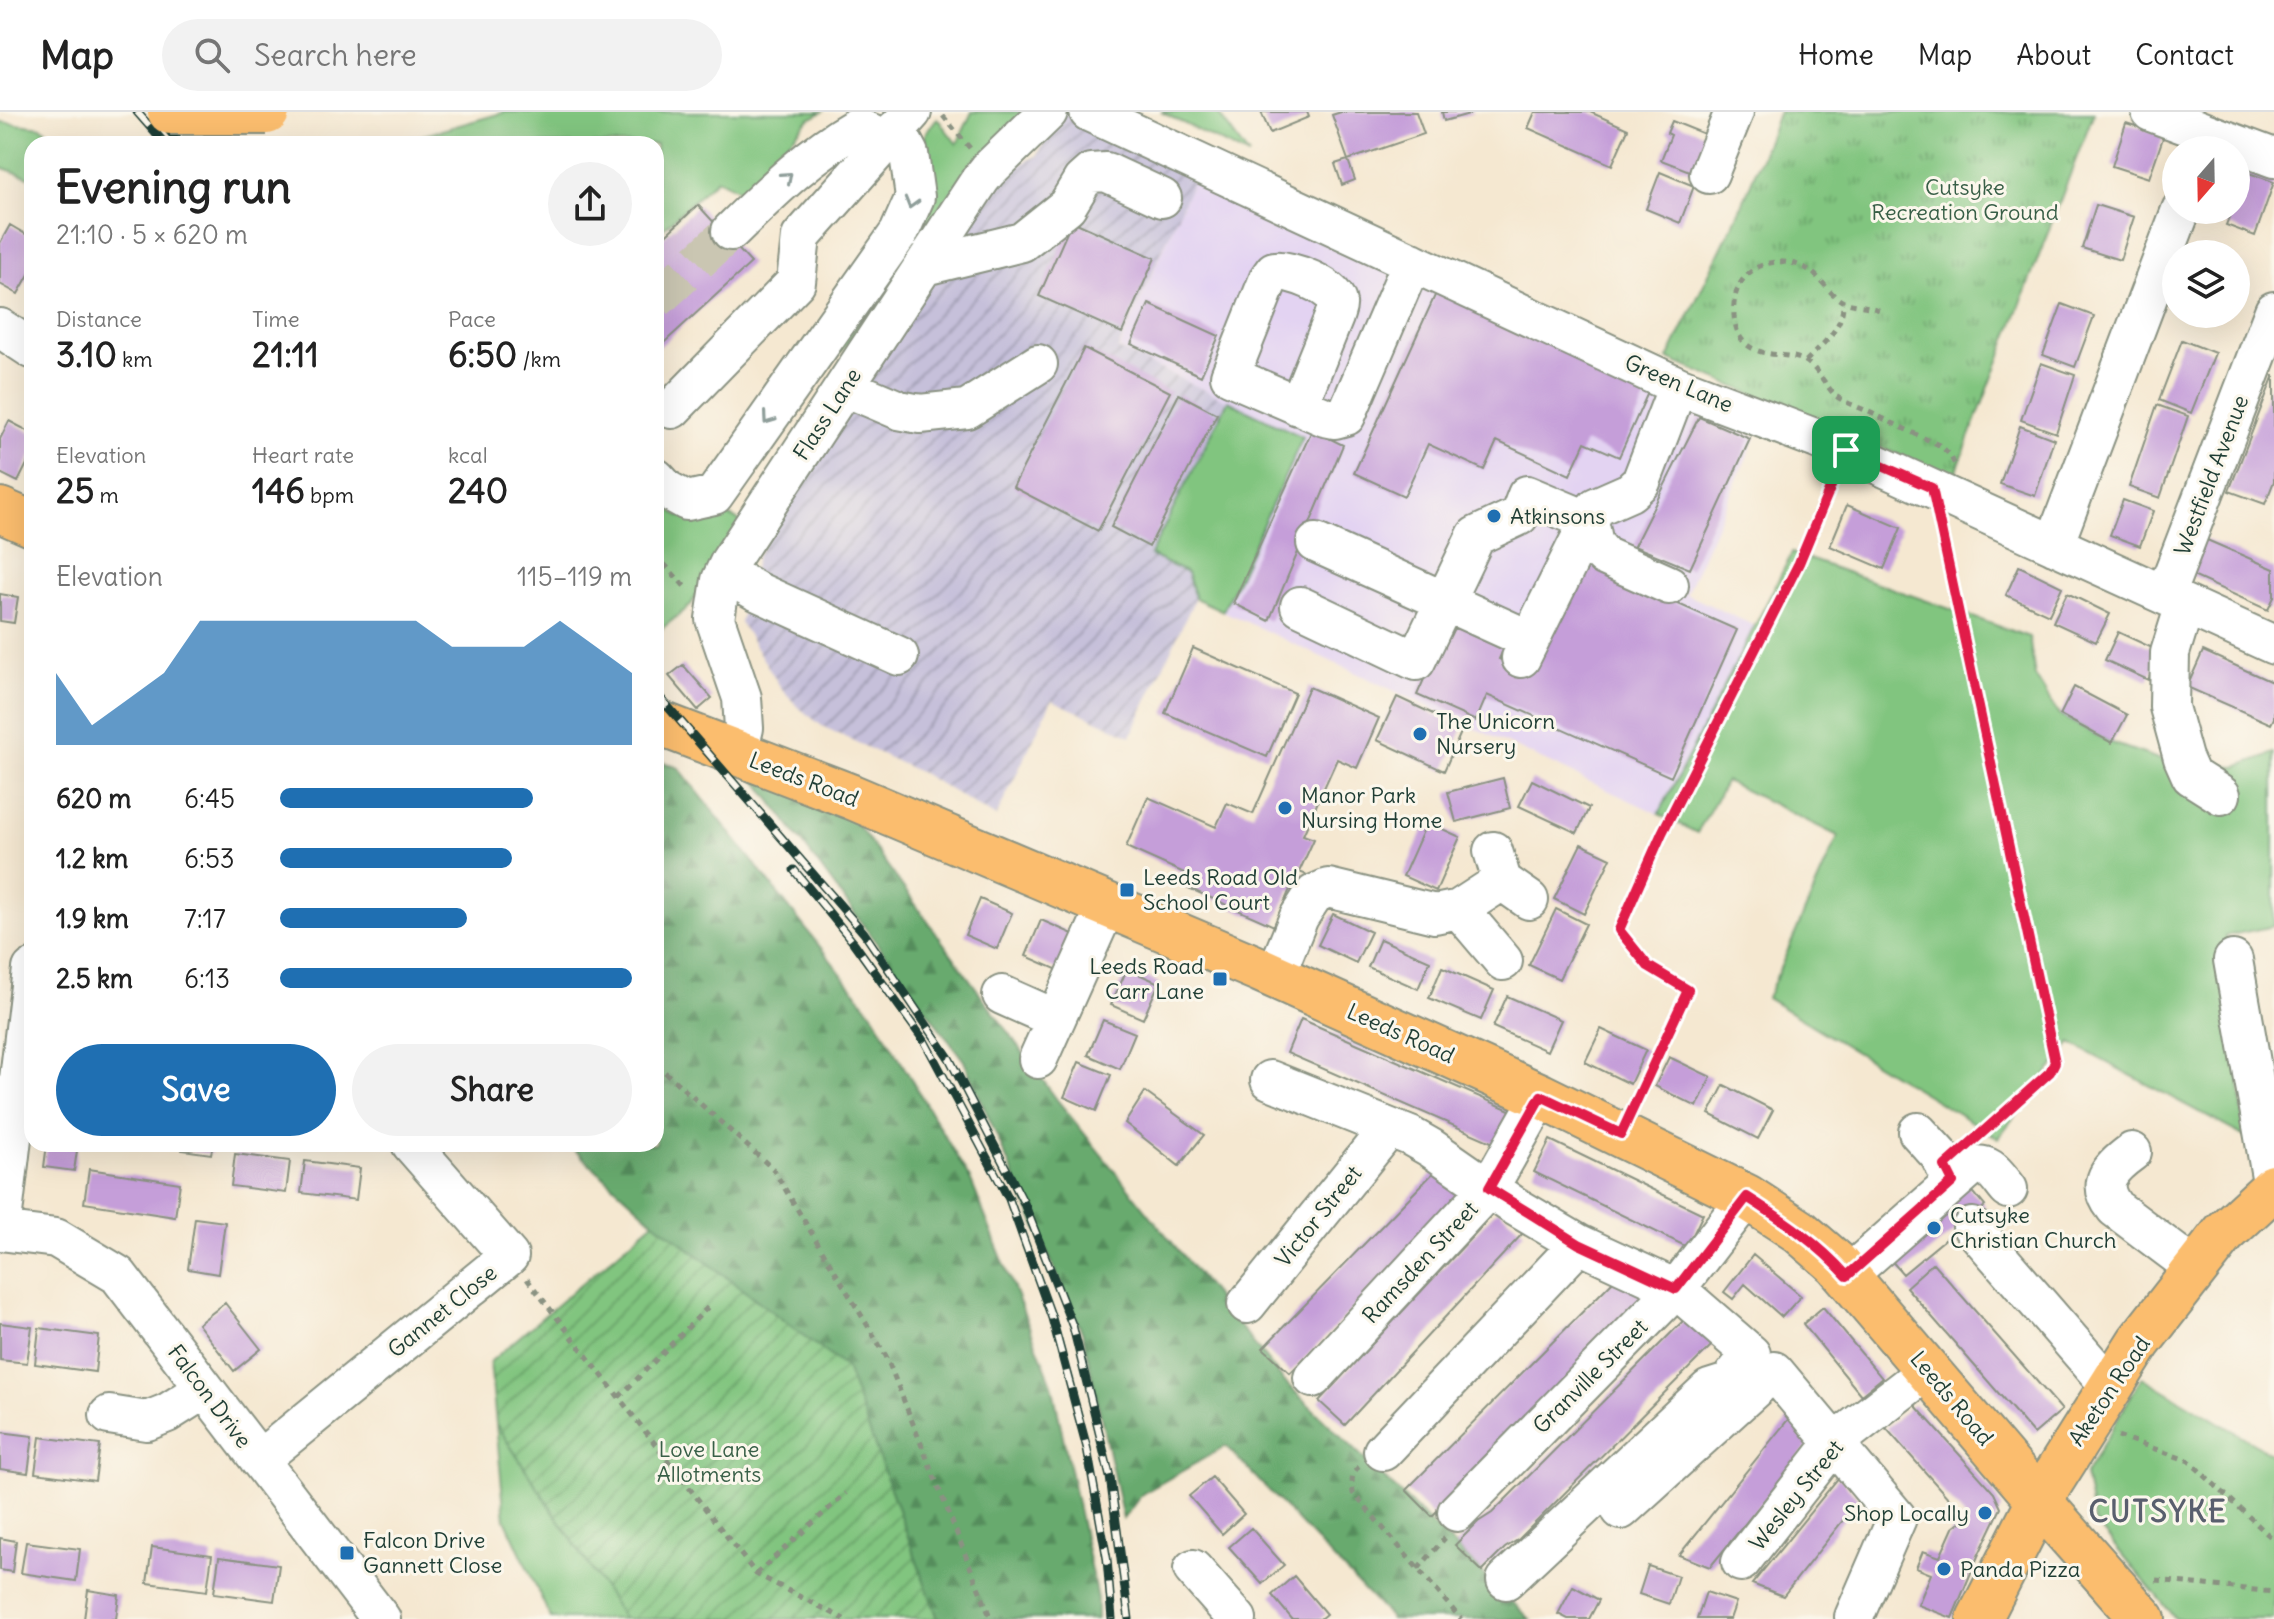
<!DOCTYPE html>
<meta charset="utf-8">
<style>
body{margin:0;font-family:Delius,sans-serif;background:#f2f2f2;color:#222;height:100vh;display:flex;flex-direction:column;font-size:30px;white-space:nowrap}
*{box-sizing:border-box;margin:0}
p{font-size:26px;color:#767676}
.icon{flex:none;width:44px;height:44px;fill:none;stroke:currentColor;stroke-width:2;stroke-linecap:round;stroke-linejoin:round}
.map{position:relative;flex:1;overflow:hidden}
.panel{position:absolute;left:24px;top:24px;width:640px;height:1016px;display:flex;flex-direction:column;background:#fff;border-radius:24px;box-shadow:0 8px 32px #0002}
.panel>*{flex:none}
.needle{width:52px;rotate:200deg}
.controls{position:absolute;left:2162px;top:24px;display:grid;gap:16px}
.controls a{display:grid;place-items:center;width:88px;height:88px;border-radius:50%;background:#fff;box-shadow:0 8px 32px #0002;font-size:40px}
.pin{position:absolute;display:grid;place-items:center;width:68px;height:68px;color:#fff;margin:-34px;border-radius:16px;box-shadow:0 4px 12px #0006}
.round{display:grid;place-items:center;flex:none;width:84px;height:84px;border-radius:42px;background:#f2f2f2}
.headline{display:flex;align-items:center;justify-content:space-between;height:136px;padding:0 32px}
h1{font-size:44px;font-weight:800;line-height:60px}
.metrics{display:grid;grid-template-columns:repeat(3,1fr);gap:12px;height:136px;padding:8px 32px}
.metrics div{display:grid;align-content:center}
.metrics b{font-size:34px;font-weight:800}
.metrics small{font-size:22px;font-weight:400}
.metrics p{font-size:22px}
.chart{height:224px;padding:16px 32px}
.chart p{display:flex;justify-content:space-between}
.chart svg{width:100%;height:144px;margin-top:8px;fill:#1f6fb2;opacity:.7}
.action{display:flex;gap:16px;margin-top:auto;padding:16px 32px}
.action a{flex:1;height:92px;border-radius:48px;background:#1f6fb2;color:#fff;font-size:32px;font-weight:800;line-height:92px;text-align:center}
.action a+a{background:#f2f2f2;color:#222}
ul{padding:0 32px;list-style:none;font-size:26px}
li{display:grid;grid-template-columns:128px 96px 1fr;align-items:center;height:60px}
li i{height:20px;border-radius:10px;background:#1f6fb2}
header{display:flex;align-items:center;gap:48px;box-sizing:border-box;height:112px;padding:0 40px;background:#fff;border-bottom:2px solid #e0e0e0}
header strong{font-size:38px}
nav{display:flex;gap:44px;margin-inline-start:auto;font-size:28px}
.search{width:560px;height:72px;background:#f2f2f2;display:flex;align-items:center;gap:20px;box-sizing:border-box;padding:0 28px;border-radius:44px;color:#767676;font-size:30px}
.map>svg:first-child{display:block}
</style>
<header>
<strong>Map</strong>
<div class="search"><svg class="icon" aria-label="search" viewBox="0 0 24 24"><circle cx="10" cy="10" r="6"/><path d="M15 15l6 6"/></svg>Search here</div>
<nav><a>Home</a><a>Map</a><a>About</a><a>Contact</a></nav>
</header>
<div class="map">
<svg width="2274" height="1507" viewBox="0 0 2274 1507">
<defs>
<pattern id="industrial-furrows" width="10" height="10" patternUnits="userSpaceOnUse" patternTransform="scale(2)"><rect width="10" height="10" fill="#c6c0da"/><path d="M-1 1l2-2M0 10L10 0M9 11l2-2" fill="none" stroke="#a09db2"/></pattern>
<pattern id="forest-firs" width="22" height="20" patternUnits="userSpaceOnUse" patternTransform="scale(2)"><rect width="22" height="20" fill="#68aa6e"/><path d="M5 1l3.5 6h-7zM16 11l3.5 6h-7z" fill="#558c5b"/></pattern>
<pattern id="park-tufts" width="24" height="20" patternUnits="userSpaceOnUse" patternTransform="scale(2)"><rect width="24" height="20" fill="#81c57f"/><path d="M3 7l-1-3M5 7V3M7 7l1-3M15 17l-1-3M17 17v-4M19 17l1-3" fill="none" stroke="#69a169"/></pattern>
<pattern id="garden-furrows" width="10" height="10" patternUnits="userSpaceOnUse" patternTransform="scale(2)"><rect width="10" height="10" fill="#81c57f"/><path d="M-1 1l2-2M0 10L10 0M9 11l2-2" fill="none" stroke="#69a169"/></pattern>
</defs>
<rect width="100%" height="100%" fill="#fbf7ec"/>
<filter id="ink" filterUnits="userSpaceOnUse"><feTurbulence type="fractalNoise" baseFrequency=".0125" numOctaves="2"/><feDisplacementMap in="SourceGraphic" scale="16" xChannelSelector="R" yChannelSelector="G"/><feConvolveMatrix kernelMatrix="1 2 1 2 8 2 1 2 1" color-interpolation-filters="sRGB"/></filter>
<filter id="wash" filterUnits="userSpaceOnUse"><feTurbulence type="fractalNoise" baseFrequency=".006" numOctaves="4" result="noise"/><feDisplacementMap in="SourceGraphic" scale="32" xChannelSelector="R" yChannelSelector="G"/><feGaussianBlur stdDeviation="1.8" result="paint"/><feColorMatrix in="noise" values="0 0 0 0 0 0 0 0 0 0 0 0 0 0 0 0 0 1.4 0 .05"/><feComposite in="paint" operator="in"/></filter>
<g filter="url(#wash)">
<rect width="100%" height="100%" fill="#f5e8d1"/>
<path fill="#e3d3f2" d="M1193 69 1756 325 1686 482 1755 514 1659 702 1223 499 1302 325 1119 237Z"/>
<path fill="url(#industrial-furrows)" d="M1072 0 1193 69 1118 237 1228 289 1150 443 1187 461 1195 486 1131 624 1052 588 996 705 923 662 822 614 797 594 781 576 740 510 757 444 795 379 953 129 1000 63 1038 43 1058 1Z"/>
<path fill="#81c57f" stroke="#50815a" stroke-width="2" d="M505 0H822L808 8 744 81 717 67 656 123V32H370L421 24Z
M972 0H1032L715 397 742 410 690 494 659 519 656 518V388L681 405 922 94 925 22 937 6 957 32Z
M1161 0H1217L1249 44Z
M0 10 42 15 51 23 91 32H32V66L0 55Z
M1228 289 1303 325 1223 499 1195 486 1187 461 1150 443Z
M1792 441 2029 525 2035 564 2059 603 2112 631 2167 650 2236 655 2274 641V814L2226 824 2245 1025 2071 931 1998 1026 1767 886 1838 724 1726 669 1697 721 1659 702Z
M2142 1265 2274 1343V1507H2176L2094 1409 2085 1363Z
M496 1312 624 1507H551L505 1407Z"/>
<path fill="url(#forest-firs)" stroke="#447451" stroke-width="2" d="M656 647 679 656 873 902 971 1069 1052 1272 1097 1487V1507H938L846 1256 654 1110 568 1032H656Z
M749 659 852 705 1058 989 1283 1268 1530 1507H1391L1226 1334 1142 1382 1123 1407 1083 1222 964 949Z"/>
<path fill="url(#park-tufts)" stroke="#50815a" stroke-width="2" d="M1779 0H2094L1954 366 1668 247 1743 91Z"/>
<path fill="url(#garden-furrows)" stroke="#50815a" stroke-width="2" d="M654 1110 846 1256 938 1507H624L496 1312 490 1250Z"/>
<g id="blocks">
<path fill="#c59ed9" d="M1261 0H1307L1309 5 1270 21Z
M1341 0H1416L1424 22 1348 48 1332 3Z
M1442 0H1473V1L1444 9Z
M1535 0H1590L1628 17 1612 53 1528 16Z
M1672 9 1707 23 1692 60 1661 48 1671 23 1667 21Z
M2126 11 2164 23 2149 66 2112 54Z
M1348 48 1355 68 1342 73 1335 52Z
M1660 60 1694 74 1680 111 1646 97Z
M2246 60 2274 70 2255 124 2226 113 2232 98H2236V87Z
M698 93 751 151 656 238V132Z
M2096 93 2134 105 2120 148 2082 136Z
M1072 109 1155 146 1122 221 1039 184Z
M10 113 32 126V157L18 182 0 172V131Z
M1437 179 1650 276 1619 345 1585 330 1570 363 1497 329 1484 358 1428 332 1404 384 1354 361Z
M1149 192 1219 224 1201 264 1131 232Z
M2062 192 2094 204 2075 255 2043 243Z
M2182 228 2215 241 2191 301 2159 288Z
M1084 236 1170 280 1098 419 1013 375Z
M2041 251 2075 263 2056 321 2021 308Z
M2274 263V369L2265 392 2229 379Z
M1179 282 1217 302 1149 435 1111 415Z
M2157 293 2188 304 2160 386 2129 375Z
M1699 305 1750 327 1690 457 1634 434Z
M9 309 32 321V342L18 370 0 361V327Z
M2020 314 2054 327 2035 384 2000 372Z
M1312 318 1343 333 1269 509 1233 491Z
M2123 388 2153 399 2140 434 2110 423Z
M1847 393 1901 416 1884 457 1830 434Z
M2200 425 2274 457V485L2268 498 2184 460Z
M1579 448 1737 518 1671 665 1487 583 1476 609 1417 583 1452 504 1507 529 1499 547 1528 561Z
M2019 454 2062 475 2049 503 2006 483Z
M2067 481 2110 502 2096 530 2053 510Z
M0 482 18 485 14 511 0 509Z
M2118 520 2161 540 2148 568 2105 548Z
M1193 536 1295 581 1267 645 1165 601Z
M2203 539 2274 571V606L2271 612 2187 575Z
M683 553 712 586 698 598 669 564Z
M1309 575 1379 606 1357 656 1337 647 1303 723 1314 727 1299 760 1310 764 1302 783 1290 777 1274 814 1186 775 1191 764 1126 735 1148 685 1216 715 1227 691 1253 702Z
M2074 575 2127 603 2112 631 2060 603Z
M1397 585 1463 616 1444 659 1377 628Z
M1503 666 1510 696 1456 710 1448 680Z
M1532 668 1589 696 1577 721 1519 694Z
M1427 710 1460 725 1436 779 1403 764Z
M1581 732 1611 746 1584 802 1554 787Z
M980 787 1012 801 997 837 965 823Z
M1556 797 1586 812 1559 867 1529 853Z
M1333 802 1371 820 1356 851 1318 833Z
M1041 808 1073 822 1058 858 1026 844Z
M1380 827 1430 849 1418 877 1368 855Z
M1442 855 1494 878 1481 908 1429 886Z
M1127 857 1159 871 1143 907 1111 893Z
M1507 884 1561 908 1547 939 1493 915Z
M1301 907 1512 999 1498 1033 1287 941Z
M1103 908 1135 921 1120 957 1088 943Z
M1601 917 1646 938 1630 972 1585 950Z
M1669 945 1711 965 1697 995 1655 974Z
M1079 950 1111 963 1096 999 1064 985Z
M1724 973 1773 998 1758 1027 1709 1002Z
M1145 980 1204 1023 1179 1054 1125 1011Z
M1550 1028 1703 1102 1687 1135 1534 1060Z
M47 1032H78L74 1059 44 1055Z
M182 1032H213L211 1042 182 1038Z
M235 1042 290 1049 286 1081 231 1074Z
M305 1049 360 1056 356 1088 301 1081Z
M1442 1052 1468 1078 1290 1261 1263 1236Z
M89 1057 180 1071 175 1105 84 1091Z
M1965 1070 1985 1094 1903 1162 1883 1139Z
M1498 1097 1524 1120 1345 1313 1319 1289Z
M195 1106 225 1110 218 1162 188 1157Z
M1753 1143 1801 1184 1782 1205 1745 1172 1733 1187 1724 1180Z
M1933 1151 2062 1298 2034 1322 1906 1175Z
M1622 1160 1648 1186 1432 1404 1406 1378Z
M225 1191 261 1237 234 1259 198 1212Z
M1823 1195 1882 1266 1861 1283 1803 1212Z
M1690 1202 1717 1228 1519 1427 1505 1436 1482 1459 1455 1433 1478 1410 1492 1401Z
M0 1211 32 1215 27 1251 0 1248Z
M39 1216 99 1224 95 1260 35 1252Z
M1914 1292 1994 1381 2001 1396 1978 1444 1952 1506 1918 1493 1931 1462 1916 1456 1923 1439 1940 1445 1953 1416 1966 1406 1886 1316Z
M1790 1305 1812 1329 1710 1455 1679 1443Z
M0 1320 33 1324 28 1361 0 1357Z
M40 1325 100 1333 95 1369 35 1361Z
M1212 1365 1244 1402 1222 1422 1189 1384Z
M1839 1365 1859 1388 1783 1484 1752 1472Z
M1251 1416 1284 1453 1262 1472 1229 1435Z
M0 1426 16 1429 12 1460 0 1458Z
M26 1430 80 1437 76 1469 21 1461Z
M152 1435 212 1443 207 1479 147 1471Z
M219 1445 279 1453 274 1489 214 1481Z
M1648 1454 1678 1464 1669 1492 1639 1482Z
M1294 1464 1326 1502 1320 1507H1292L1272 1483Z
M1573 1474 1599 1488 1589 1507H1568L1558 1502Z
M88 1478 119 1483 116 1507H84Z
M1706 1480 1736 1490 1730 1507H1697Z"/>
</g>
</g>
<g filter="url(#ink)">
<use href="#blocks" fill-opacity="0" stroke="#8a9282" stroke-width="2"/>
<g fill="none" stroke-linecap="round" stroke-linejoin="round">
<path stroke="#cac6b2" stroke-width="38" stroke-dasharray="38 19" stroke-linecap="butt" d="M656 188 731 119"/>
<g stroke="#8a9282" stroke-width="42">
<path id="minor" d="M1089 0 1678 274 1846 338 2274 533
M2151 0 2274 46
M1709 62 1734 0
M731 119C771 80 808 43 857 15L887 28
M924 154 1022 130 1067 94 1082 69 1091 61 1106 60 1162 86
M0 216 32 237
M845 275 899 298 920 302 967 297 1038 252
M1298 294 1334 205C1335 200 1338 196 1337 191 1335 174 1289 157 1274 159L1269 166 1230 264 1325 305 1335 307 1346 304 1412 150
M672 297 796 170 801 125 912 0
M656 366 667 378 687 389 714 383 899 121 915 85 909 42 896 17
M1316 431 1530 528
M2054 433 2181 98
M725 461 756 479 899 544
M2165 483 2274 199
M2185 493 2170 541 2169 595 2183 646 2191 664 2221 683
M1300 494 1416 549 1476 424 1519 404 1527 383 1589 409 1594 432 1604 444 1669 473
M1521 546 1596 395 1630 380 1641 370 1678 274
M738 641 744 616 742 586 715 507 721 468 730 449 980 68 988 58 1048 0
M1493 739 1502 769 1529 788
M1459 797 1503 849
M2233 848 2273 1076
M1275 864 1299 805 1314 782 1328 776 1435 802 1459 797 1502 769
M1002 883 1056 907
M1038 947 1107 793
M1270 968 1410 1024 1431 1036 1513 1093 1579 1132 1676 1177 1751 1242 1728 1271 1709 1277 1506 1468
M1918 1020 1939 1043 1953 1070
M2132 1040C2110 1056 2095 1071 2115 1096L2196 1157
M1972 1115 2110 1274
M0 1119 56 1126 118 1163 381 1507
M1 1119 32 857
M1847 1164 1972 1054C1991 1050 1997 1064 2008 1077
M1247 1192 1389 1016
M1313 1266 1489 1076 1541 984
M109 1303 147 1309 167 1301 205 1277
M1383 1339 1579 1132
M259 1348 509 1144 411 1032
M1621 1398 1774 1259 1897 1406 1854 1505
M1457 1400 1676 1177 1747 1085
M1741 1450 1835 1330 1928 1258
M1193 1457 1237 1507"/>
</g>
<g stroke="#8a9282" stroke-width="48">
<path id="major" d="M0 398 32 412
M656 610 852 685 1261 858 1541 984 1747 1085 1799 1119 1836 1151 2039 1389 2143 1507
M1979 1507 2039 1389 2139 1230 2224 1121 2274 1075"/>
</g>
<path stroke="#8a9282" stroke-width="5" stroke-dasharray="6 6" stroke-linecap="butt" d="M943 4 970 36
M1879 198C1866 193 1855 194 1844 190 1832 185 1823 169 1813 161 1786 140 1743 149 1735 185 1732 199 1734 221 1745 231 1760 246 1785 240 1803 248 1817 254 1825 274 1836 284 1845 291 1859 295 1869 300 1893 311 1917 323 1941 334L1950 343 1955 353
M1806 249C1823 231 1844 216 1843 190
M1939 413 2055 950 2050 960 1981 1022
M656 443 687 477
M656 952 773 1057 886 1244 991 1507
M1635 994 1688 878 1648 854 1619 818 1662 721 1799 451 1835 365
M527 1167 756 1462 844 1507
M619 1285 711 1192
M2118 1324 2189 1349 2274 1428
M1359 1355C1350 1361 1352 1372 1353 1381L1461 1507
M1418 1457 1445 1426
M756 1462 846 1381
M2156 1468 2274 1480"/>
<use href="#minor" stroke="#fff" stroke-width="38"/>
<use href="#major" stroke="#fbbd6e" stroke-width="44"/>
<g stroke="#1f3d34" stroke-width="9">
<path id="rail" d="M137 0 165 32
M153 0 181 32
M656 581 864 821 949 946 1024 1091 1073 1215 1110 1365 1129 1507
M794 758 853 830 925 930 1009 1087 1052 1206 1087 1336 1107 1447 1112 1507"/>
</g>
<use href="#rail" stroke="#fbf7ec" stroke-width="6" stroke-dasharray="18" stroke-linecap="butt"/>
<g stroke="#8a9282" stroke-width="48" stroke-linecap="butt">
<path id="major-bridge" d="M170 0H267"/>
</g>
<use href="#major-bridge" stroke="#fbbd6e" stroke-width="44"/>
</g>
<defs><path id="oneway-chevron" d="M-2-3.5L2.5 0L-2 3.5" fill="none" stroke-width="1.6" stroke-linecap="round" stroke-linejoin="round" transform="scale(2)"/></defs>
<g stroke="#8f9e9a">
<use href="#oneway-chevron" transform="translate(787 65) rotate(-41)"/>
<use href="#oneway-chevron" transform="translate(911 91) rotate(106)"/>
<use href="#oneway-chevron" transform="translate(768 307) rotate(125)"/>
</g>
</g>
<g fill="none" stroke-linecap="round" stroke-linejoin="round" filter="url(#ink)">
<g stroke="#fff" stroke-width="16">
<path id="route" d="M1846 338 1932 376 2055 950 2050 960 1945 1054 1953 1070 1847 1164C1818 1131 1783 1108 1747 1085L1676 1177 1579 1132 1489 1076 1541 984 1621 1022 1688 878 1648 854 1619 818 1662 721 1799 451Z"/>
</g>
<use href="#route" stroke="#e11d48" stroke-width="10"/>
</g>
<g fill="#1f6fb2" stroke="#fbf7ec" stroke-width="3">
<circle cx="1494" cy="404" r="8"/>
<circle cx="1420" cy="622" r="8"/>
<circle cx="1285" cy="696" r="8"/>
<rect x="1119" y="770" width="16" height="16" rx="4"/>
<rect x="1212" y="859" width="16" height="16" rx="4"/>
<circle cx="1934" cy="1116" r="8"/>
<circle cx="1985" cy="1401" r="8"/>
<rect x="339" y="1433" width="16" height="16" rx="4"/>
<circle cx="1944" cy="1457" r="8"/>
</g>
<g text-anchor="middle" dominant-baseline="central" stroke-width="6" stroke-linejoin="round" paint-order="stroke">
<g font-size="22" fill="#385f47" stroke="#fbf7ec">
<text x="1965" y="75">Cutsyke<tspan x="1965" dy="25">Recreation Ground</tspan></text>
<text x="709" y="1337">Love Lane<tspan x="709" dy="25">Allotments</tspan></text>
</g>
<g font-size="22" fill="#1f3d34" stroke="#fbf7ec">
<text transform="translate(1679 271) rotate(23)">Green Lane</text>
<text transform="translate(827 302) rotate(-57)">Flass Lane</text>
<text transform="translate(2211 363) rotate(-69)">Westfield Avenue</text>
<text transform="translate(804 667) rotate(21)">Leeds Road</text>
<text transform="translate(1401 921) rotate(24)">Leeds Road</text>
<text transform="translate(1318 1104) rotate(-51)">Victor Street</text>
<text transform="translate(1420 1150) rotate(-47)">Ramsden Street</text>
<text transform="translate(442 1199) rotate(-39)">Gannet Close</text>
<text transform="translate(1590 1264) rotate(-45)">Granville Street</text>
<text transform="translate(2109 1279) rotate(-56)">Aketon Road</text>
<text transform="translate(210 1284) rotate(53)">Falcon Drive</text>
<text transform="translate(1952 1286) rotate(50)">Leeds Road</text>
<text transform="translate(1796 1383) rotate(-51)">Wesley Street</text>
</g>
<g font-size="22" fill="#1f3d34" stroke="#fbf7ec" text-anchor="start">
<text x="1510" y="404">Atkinsons</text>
<text x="1436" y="609">The Unicorn<tspan x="1436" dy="25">Nursery</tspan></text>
<text x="1301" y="683">Manor Park<tspan x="1301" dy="25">Nursing Home</tspan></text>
<text x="1143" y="765">Leeds Road Old<tspan x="1143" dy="25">School Court</tspan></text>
<text x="1204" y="854" text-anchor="end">Leeds Road<tspan x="1204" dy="25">Carr Lane</tspan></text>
<text x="1950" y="1103">Cutsyke<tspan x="1950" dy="25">Christian Church</tspan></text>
<text x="1969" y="1401" text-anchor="end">Shop Locally</text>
<text x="363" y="1428">Falcon Drive<tspan x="363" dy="25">Gannett Close</tspan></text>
<text x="1960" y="1457">Panda Pizza</text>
</g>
<g font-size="30" font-weight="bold" letter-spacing="2" fill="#595f6e" stroke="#fbf7ec">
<text x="2158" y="1399">CUTSYKE</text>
</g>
</g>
</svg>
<div class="controls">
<a><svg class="needle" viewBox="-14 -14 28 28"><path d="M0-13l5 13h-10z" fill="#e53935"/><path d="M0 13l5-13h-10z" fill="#767676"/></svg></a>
<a><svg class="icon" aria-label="layers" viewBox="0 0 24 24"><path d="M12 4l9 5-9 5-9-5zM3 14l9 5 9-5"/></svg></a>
</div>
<div class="pin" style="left:1846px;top:338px;background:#1e9e55"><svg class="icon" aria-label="arrive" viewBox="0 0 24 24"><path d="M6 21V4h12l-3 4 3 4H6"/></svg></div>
<section class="panel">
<div class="headline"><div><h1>Evening run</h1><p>21:10 · 5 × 620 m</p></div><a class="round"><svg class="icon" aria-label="share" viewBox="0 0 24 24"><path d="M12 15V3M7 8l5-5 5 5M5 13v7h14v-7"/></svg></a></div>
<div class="metrics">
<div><p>Distance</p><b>3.10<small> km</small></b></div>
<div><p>Time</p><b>21:11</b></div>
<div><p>Pace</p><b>6:50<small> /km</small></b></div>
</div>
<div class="metrics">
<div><p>Elevation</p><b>25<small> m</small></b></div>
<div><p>Heart rate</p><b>146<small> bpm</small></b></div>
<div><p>kcal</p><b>240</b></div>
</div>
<div class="chart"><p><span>Elevation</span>115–119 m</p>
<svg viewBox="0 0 160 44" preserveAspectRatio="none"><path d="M0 44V22L10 38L20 30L30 22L40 6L50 6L60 6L70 6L80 6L90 6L100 6L110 14L120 14L130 14L140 6L150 14L160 22V44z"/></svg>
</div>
<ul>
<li><b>620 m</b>6:45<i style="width:72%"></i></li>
<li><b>1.2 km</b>6:53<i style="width:66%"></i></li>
<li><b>1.9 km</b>7:17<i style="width:53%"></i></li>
<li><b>2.5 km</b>6:13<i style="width:100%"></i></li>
</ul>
<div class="action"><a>Save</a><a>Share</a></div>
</section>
</div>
